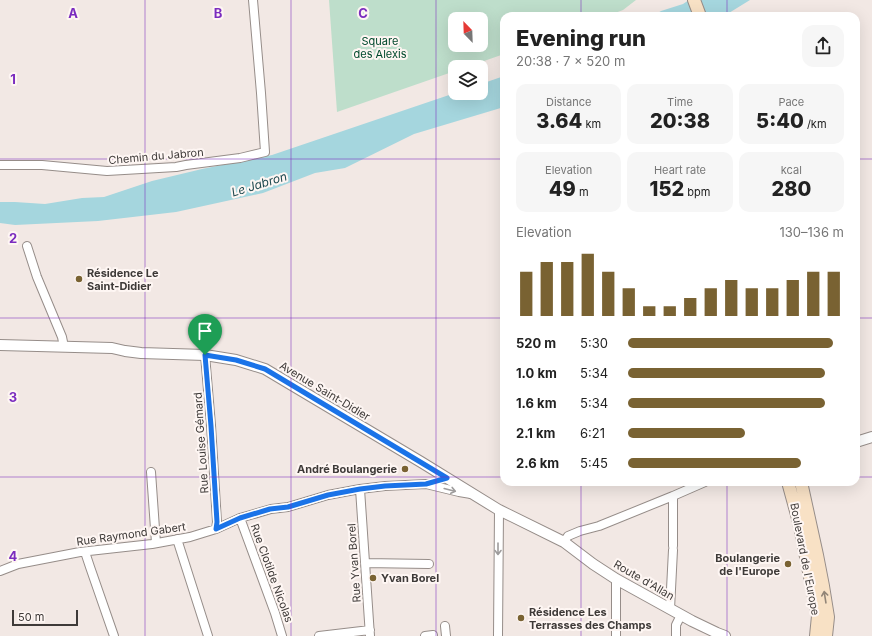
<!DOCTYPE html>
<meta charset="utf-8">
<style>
body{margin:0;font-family:Inter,sans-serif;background:#f6f6f6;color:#222;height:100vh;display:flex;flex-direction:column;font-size:15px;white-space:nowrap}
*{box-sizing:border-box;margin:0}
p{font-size:13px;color:#767676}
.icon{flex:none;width:22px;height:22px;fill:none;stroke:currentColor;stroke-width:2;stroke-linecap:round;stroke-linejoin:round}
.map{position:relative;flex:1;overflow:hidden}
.drawer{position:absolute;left:500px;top:12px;width:360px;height:474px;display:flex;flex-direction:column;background:#fff;border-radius:12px;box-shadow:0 4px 16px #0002}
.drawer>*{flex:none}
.needle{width:26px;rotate:337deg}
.fabs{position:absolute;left:448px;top:12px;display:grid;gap:8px}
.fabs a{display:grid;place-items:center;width:40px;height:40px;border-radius:8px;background:#fff;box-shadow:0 4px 16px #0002;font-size:20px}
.scale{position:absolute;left:12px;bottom:10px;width:66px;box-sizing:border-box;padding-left:4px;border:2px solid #3e3a38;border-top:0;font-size:11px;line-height:14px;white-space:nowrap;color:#3e3a38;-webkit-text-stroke:3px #fef6f3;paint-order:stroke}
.pin{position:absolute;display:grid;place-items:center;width:34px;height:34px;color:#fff;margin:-41px -17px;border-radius:50% 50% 50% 0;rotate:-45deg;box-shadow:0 0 4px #0007}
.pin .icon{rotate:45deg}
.round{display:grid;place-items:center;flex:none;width:42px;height:42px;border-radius:12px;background:#f6f6f6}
.overview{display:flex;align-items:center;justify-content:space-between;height:68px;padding:0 16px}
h1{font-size:22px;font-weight:800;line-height:30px}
.figures{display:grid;grid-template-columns:repeat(3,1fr);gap:6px;height:68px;padding:4px 16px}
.figures div{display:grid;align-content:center;border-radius:10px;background:#f6f6f6;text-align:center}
.figures b{font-size:20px;font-weight:800}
.figures small{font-size:11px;font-weight:400}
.figures p{font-size:11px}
.chart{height:112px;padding:8px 16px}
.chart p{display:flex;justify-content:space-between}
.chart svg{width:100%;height:72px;margin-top:4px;stroke:#796232;stroke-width:6}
ul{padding:0 16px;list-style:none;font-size:13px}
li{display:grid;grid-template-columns:64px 48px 1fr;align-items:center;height:30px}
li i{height:10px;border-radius:5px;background:#796232}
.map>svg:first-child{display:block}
</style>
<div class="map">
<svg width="872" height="636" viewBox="0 0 872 636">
<rect width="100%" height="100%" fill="#f2e8e4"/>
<path fill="#bedecb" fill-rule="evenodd" d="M329 0H636L623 10 607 16H504V54L467 67H455V71L337 112ZM455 19H481V45H455Z"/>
<path fill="#a5d6de" d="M689 0H750L724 16H653L661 11 683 4Z
M504 76V107L414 134 345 168 315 173 263 193 176 212 98 221 15 225 0 223V202H15L45 204 82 198 104 197 152 181 202 169 272 155 455 93H481V84Z"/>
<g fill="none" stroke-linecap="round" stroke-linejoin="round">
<g stroke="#968d89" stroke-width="10">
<path id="minor" d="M0 165H42L107 171 176 167 186 165 240 158 265 152 261 93 253 0
M27 246 37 277 62 337 63 342V346
M205 355 211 425 217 522 216 529
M151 472 156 543
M360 489 370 636
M240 518 275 613 282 636
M177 539 208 636
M564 542 568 536 580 531 599 526 673 496 705 482
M673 546V496
M85 552 90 567 114 636
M365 563 429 564
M0 571 18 564 80 552 152 544 190 537 216 529 240 518 271 509 288 507 328 495 360 489 385 486 426 484 459 492 471 494
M670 609 673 550
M445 626 446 636
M319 636 370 630
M425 636 433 635
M498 636 499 510
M616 636V579
M676 636V625L681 615"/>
</g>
<g stroke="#968d89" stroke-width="12">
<path id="tertiary" d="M0 345 112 348 125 351 141 353 205 355 236 360 265 369 421 462 499 510 564 542 593 564 616 579 692 621 717 633 725 636
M856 442 872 437"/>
</g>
<g stroke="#968d89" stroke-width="14">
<path id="secondary" d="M694 0 700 16
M788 482 799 522 812 587 818 616 816 636
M801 482 817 555 823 586 828 617 826 636"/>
</g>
<use href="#minor" stroke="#fff" stroke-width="8"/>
<use href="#tertiary" stroke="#fff" stroke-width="10"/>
<use href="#secondary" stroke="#f8e1c5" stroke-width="12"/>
</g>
<defs><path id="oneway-shaft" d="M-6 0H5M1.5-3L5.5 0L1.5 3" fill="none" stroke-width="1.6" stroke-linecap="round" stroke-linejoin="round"/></defs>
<g stroke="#9e9c9c">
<use href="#oneway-shaft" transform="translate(450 490) rotate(14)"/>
<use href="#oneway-shaft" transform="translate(498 549) rotate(90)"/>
</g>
<use stroke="#928577" href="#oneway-shaft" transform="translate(825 597) rotate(-99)"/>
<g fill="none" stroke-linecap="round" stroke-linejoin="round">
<g stroke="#fff" stroke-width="8">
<path id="route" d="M205 355 236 360 265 369 447 478 426 484 385 486 360 489 328 495 288 507 270 509 240 518 216 529 217 522 211 426Z"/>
</g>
<use href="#route" stroke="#1a73e8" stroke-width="5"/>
</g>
<path fill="none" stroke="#7b2cbf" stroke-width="1" stroke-opacity="0.55" d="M145 0V636M291 0V636M436 0V636M581 0V16M727 0V16M0 159H504M856 159H872M0 318H504M856 318H872M0 477H504M856 477H872M581 482V636M727 482V636"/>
<g fill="#796232" stroke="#fef6f3" stroke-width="1.5">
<circle cx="79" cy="279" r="4"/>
<circle cx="405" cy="469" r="4"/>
<circle cx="788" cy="564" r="4"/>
<circle cx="373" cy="578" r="4"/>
<circle cx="521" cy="618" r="4"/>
</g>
<g text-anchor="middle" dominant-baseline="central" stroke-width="4" stroke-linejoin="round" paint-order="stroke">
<g font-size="11" fill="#014a2d" stroke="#fef6f3">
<text x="380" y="41">Square<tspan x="380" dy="13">des Alexis</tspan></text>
</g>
<g font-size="11" fill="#3e3a38" stroke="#fef6f3">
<text transform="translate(156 156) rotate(-5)">Chemin du Jabron</text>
<text transform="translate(325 391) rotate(31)">Avenue Saint-Didier</text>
<text transform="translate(201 443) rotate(-94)">Rue Louise Gémard</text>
<text transform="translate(131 534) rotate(-8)">Rue Raymond Gabert</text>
<text transform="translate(805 559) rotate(79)">Boulevard de l'Europe</text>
<text transform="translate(354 563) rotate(-94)">Rue Yvan Borel</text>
<text transform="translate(272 573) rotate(70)">Rue Clotilde Nicolas</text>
<text transform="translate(644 580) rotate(30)">Route d'Allan</text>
</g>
<g font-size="11" font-weight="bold" fill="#3e3a38" stroke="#fef6f3" text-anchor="start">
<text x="87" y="273">Résidence Le<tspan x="87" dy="13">Saint-Didier</tspan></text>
<text x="397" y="469" text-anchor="end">André Boulangerie</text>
<text x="780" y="558" text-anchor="end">Boulangerie<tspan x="780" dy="13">de l'Europe</tspan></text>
<text x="381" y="578">Yvan Borel</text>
<text x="529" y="612">Résidence Les<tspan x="529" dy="13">Terrasses des Champs</tspan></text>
</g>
<g font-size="12" font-style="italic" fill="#1c484e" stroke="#fef6f3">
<text transform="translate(259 184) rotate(-17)">Le Jabron</text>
</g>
</g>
<g font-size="13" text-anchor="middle" font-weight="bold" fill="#7b2cbf" stroke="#fef6f3" stroke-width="4" stroke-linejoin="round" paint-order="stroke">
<text x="73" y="18">A</text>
<text x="218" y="18">B</text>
<text x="363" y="18">C</text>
<text x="13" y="84">1</text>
<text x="13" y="243">2</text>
<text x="13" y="402">3</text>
<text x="13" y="561">4</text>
</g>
</svg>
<div class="fabs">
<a><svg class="needle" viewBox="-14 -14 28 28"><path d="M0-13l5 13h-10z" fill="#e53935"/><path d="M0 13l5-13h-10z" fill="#767676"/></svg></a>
<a><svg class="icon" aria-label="layers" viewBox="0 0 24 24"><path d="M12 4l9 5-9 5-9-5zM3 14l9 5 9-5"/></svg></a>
</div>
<div class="scale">50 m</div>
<div class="pin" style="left:205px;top:355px;background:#1e9e55"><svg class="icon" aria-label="arrive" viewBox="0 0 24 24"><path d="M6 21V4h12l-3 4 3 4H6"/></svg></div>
<section class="drawer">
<div class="overview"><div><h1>Evening run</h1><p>20:38 · 7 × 520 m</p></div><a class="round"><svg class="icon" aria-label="share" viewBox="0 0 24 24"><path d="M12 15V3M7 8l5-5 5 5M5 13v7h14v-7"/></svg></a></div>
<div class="figures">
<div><p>Distance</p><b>3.64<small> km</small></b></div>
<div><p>Time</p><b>20:38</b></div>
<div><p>Pace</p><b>5:40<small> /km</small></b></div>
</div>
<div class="figures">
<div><p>Elevation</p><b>49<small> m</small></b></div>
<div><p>Heart rate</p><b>152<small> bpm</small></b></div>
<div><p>kcal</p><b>280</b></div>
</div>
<div class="chart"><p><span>Elevation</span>130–136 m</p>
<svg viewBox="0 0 160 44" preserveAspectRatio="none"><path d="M5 44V17M15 44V11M25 44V11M35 44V6M45 44V17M55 44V27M65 44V38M75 44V38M85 44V33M95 44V27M105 44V22M115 44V27M125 44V27M135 44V22M145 44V17M155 44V17"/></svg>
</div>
<ul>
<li><b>520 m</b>5:30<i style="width:95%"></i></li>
<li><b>1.0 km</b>5:34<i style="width:91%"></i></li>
<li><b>1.6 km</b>5:34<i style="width:91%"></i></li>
<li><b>2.1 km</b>6:21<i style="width:54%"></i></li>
<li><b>2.6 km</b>5:45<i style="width:80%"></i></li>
</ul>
</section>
</div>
